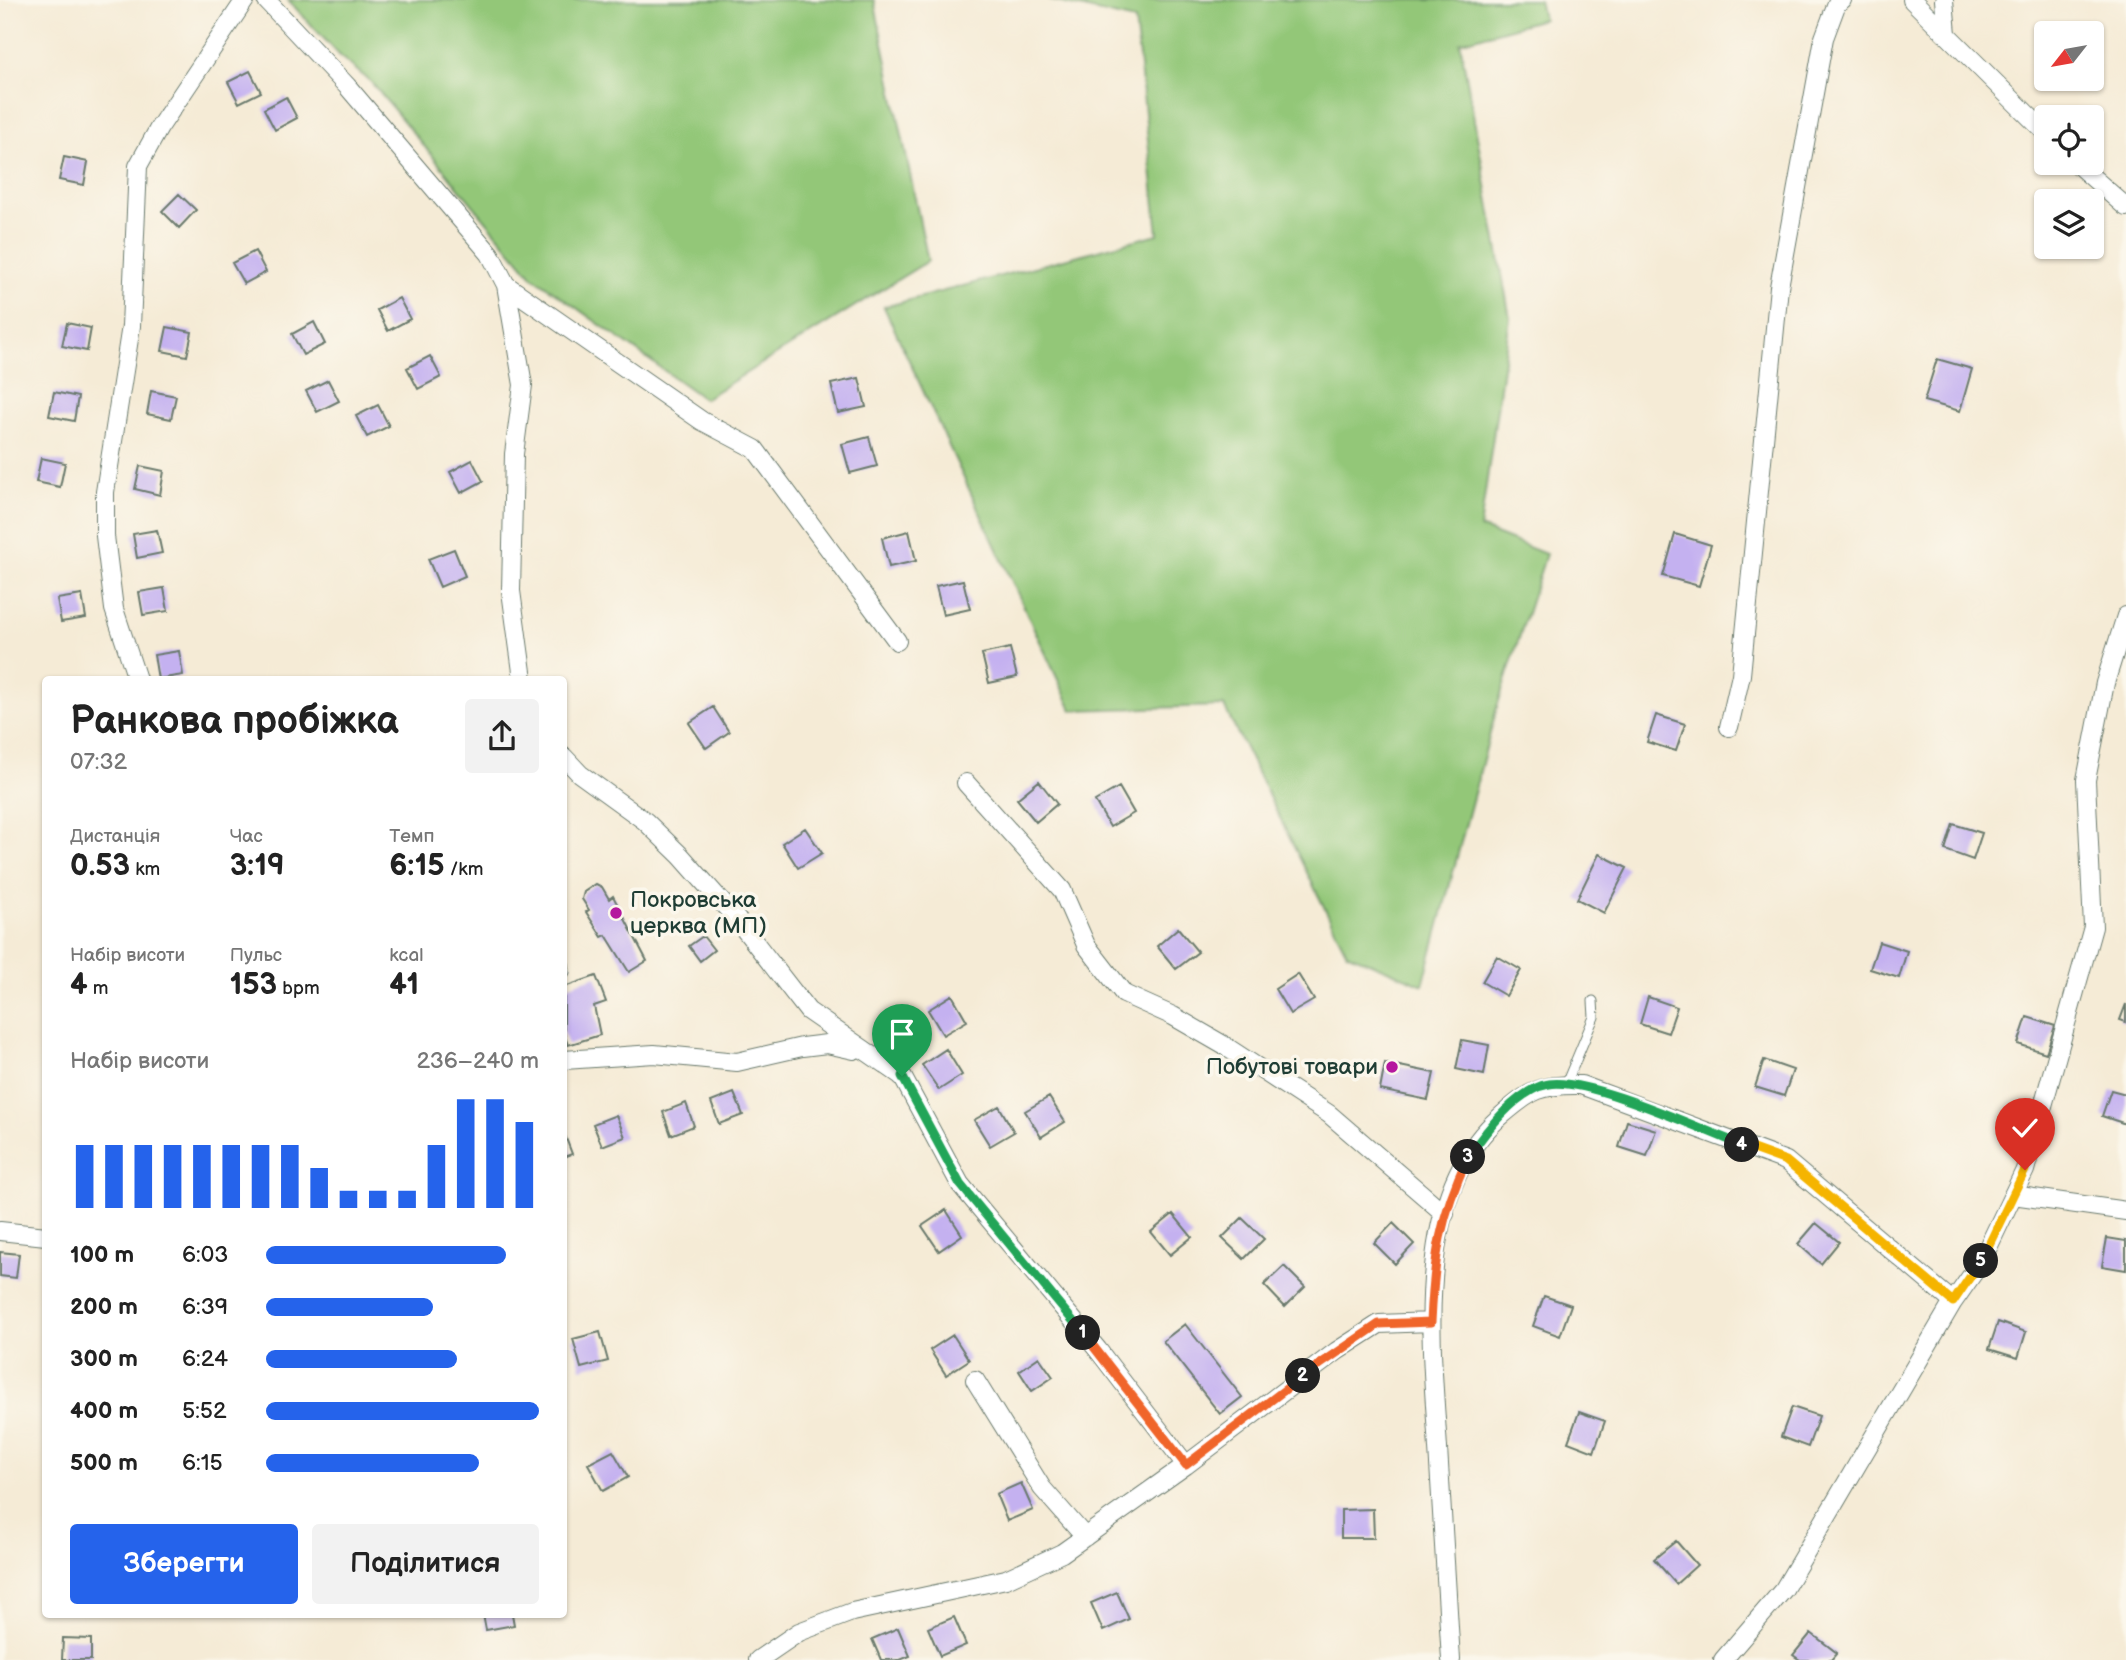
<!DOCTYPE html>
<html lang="uk">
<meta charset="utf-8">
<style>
body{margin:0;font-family:"Balsamiq Sans",sans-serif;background:#f2f2f2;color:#222;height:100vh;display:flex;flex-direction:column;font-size:26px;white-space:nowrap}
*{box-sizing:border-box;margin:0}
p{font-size:23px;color:#767676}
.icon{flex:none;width:38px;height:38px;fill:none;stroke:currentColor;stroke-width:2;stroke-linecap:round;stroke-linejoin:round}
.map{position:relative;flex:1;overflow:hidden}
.panel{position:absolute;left:42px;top:676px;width:525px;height:942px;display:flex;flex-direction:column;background:#fff;border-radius:7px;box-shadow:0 2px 5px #0004}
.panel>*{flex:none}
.needle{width:46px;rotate:239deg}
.fabs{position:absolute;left:2034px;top:21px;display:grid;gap:14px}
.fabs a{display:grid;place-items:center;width:70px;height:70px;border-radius:7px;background:#fff;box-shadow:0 2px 5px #0004;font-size:35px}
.pin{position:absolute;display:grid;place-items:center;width:60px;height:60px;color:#fff;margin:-72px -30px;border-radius:50% 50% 50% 0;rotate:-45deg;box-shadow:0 0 7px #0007}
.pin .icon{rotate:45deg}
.km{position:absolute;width:35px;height:35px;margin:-18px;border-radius:50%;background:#222;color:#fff;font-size:19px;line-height:35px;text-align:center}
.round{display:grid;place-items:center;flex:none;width:74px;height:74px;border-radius:7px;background:#f2f2f2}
.head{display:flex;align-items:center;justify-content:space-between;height:119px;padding:0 28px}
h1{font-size:38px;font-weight:700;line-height:52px}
.metrics{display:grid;grid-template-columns:repeat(3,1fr);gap:10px;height:119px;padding:7px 28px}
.metrics div{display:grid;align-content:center}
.metrics b{font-size:30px;font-weight:700}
.metrics small{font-size:19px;font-weight:400}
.metrics p{font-size:19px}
.chart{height:196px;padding:14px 28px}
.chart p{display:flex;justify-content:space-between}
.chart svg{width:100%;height:126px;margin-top:7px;stroke:#2563eb;stroke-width:6}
.cta{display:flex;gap:14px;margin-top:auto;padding:14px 28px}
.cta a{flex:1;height:80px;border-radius:7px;background:#2563eb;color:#fff;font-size:28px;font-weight:700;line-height:80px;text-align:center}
.cta a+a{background:#f2f2f2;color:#222}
ul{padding:0 28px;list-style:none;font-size:23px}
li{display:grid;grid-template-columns:112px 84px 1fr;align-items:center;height:52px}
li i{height:18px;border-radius:9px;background:#2563eb}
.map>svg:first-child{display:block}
</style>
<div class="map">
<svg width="2126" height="1660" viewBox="0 0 2126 1660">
<rect width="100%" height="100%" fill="#fbf7ec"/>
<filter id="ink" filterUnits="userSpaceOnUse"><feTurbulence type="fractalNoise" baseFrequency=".0143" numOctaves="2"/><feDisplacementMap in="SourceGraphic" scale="14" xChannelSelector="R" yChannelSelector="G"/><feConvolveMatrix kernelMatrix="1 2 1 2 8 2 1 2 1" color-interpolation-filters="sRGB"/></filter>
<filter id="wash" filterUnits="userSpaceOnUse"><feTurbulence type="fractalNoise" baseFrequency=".00686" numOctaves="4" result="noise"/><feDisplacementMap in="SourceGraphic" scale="28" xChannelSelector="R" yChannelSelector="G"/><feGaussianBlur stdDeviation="1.57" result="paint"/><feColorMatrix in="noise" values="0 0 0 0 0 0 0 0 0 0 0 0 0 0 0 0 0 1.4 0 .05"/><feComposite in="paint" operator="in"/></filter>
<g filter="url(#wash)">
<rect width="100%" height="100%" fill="#f5ebd6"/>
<path fill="#93c778" stroke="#598256" stroke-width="2" d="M288 0H874L928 261 704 399 532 276 371 82 342 58Z
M1049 0H1539L1543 19 1460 42 1510 318 1480 528 1546 554 1497 707 1423 985 1347 953 1224 706 1072 710 884 307 1158 234 1135 20Z"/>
<g id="blocks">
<path fill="#c4b1f0" d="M250 71 261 92 239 103 228 82Z
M286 97 297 118 275 130 264 109Z
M64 157 88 162 84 185 59 180Z
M179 194 196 210 179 228 162 211Z
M255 251 266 272 244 284 232 263Z
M399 298 410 319 388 331 377 310Z
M314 322 325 344 303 355 292 334Z
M67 323 91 328 87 351 62 346Z
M167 327 192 332 187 356 162 351Z
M430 356 441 377 418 389 407 368Z
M1937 359 1972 369 1960 411 1924 401Z
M859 378 866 407 838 413 831 384Z
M328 380 339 401 317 412 306 391Z
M151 391 176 396 171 419 147 414Z
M54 392 78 397 74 421 49 416Z
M378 405 389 426 367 437 356 416Z
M869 437 877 466 850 473 842 444Z
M41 458 65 463 60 487 36 482Z
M472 460 483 481 461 493 450 472Z
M140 466 164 471 160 495 135 489Z
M157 530 162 553 137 558 133 534Z
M909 531 916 561 889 567 882 538Z
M1675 534 1711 545 1699 586 1663 576Z
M454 549 465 576 440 587 428 559Z
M963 580 970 609 943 615 936 586Z
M164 588 168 611 143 615 139 592Z
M82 595 86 618 61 622 57 599Z
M1010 648 1017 677 989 683 982 654Z
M179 651 183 675 158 679 154 655Z
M713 707 729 732 706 748 689 723Z
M1656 715 1685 724 1676 751 1647 742Z
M1039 781 1057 804 1036 822 1017 799Z
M1119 787 1134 813 1110 827 1095 801Z
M1953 824 1982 833 1973 860 1945 850Z
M805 828 822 853 798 868 782 843Z
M1599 854 1627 868 1604 913 1577 899Z
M596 884 602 887 609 899 613 896 647 961 629 972 606 935 602 937 586 912 589 910 582 899 584 892Z
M1178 928 1198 952 1176 969 1157 946Z
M703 936 714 950 700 961 689 946Z
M1879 942 1907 951 1899 978 1870 969Z
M1497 956 1521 970 1506 996 1482 982Z
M1298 974 1314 1000 1290 1014 1275 989Z
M596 976 606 1002 594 1006 600 1035 568 1045 564 1034V987Z
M952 995 967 1021 943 1035 928 1010Z
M1648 997 1677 1007 1668 1033 1640 1024Z
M2126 1004V1022L2120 1020Z
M2027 1017 2055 1026 2046 1053 2018 1044Z
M1462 1040 1489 1045 1484 1075 1456 1069Z
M946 1049 962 1075 939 1090 922 1065Z
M1764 1060 1793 1070 1784 1096 1755 1087Z
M1385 1063 1434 1073 1428 1100 1380 1090Z
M2111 1090 2126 1094V1124L2102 1116Z
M734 1093 743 1115 719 1124 711 1102Z
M1049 1097 1065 1122 1041 1137 1025 1111Z
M686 1103 694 1126 671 1135 663 1112Z
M999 1106 1014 1132 990 1146 974 1120Z
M616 1115 625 1137 602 1146 593 1124Z
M1627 1121 1656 1130 1647 1156 1619 1147Z
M564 1133 572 1154 564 1157Z
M946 1210 962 1235 939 1251 922 1226Z
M1173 1214 1192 1237 1170 1255 1151 1232Z
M1242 1218 1264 1239 1244 1259 1222 1238Z
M1393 1223 1414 1244 1395 1264 1374 1243Z
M1816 1223 1839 1242 1821 1264 1798 1244Z
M2107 1238 2126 1241V1270L2102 1266Z
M0 1252 19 1254 16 1278 0 1276Z
M1284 1266 1305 1287 1285 1307 1264 1285Z
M1544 1296 1571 1305 1560 1336 1533 1326Z
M1998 1322 2026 1332 2018 1358 1989 1349Z
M1185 1324 1242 1397 1220 1414 1163 1341Z
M600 1332 608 1361 581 1368 573 1339Z
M953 1335 969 1360 946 1375 930 1350Z
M1039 1357 1053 1377 1032 1391 1019 1371Z
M1792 1407 1819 1416 1808 1447 1781 1437Z
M1579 1412 1605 1421 1594 1452 1568 1442Z
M613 1451 628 1477 603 1491 588 1464Z
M1021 1483 1033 1510 1007 1521 996 1494Z
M1373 1509 1374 1538H1341V1510Z
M1676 1541 1697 1565 1676 1584 1654 1559Z
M1117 1592 1129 1619 1103 1631 1091 1603Z
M483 1614H512L514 1625 486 1630Z
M954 1617 966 1645 940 1656 928 1628Z
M898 1628 910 1656 900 1660H881L872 1639Z
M1811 1633 1837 1653 1831 1660H1800L1793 1655Z
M63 1638 91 1639V1660H62Z"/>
</g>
</g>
<g filter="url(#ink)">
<use href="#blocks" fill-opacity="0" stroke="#6a7a6d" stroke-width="2"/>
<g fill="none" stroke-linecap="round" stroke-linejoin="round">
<g stroke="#6a7a6d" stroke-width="11">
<path id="lane" d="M564 964 565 972
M1566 1084 1594 1017 1593 1001"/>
</g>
<g stroke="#6a7a6d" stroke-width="20">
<path id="street" d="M266 0 347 86 438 193 490 254 506 285 523 385 514 454 511 591 523 679
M1912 0 2046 133
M1944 0 1947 34
M2076 163 2126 207
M506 285 702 421 755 449 897 641
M137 679 114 609 105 536V492L131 326 138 166 159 128 245 0
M1729 727 1741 675 1779 287 1824 38 1837 3 1842 0
M564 757 580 774 645 821 681 856 735 917 808 1011 902 1076 960 1184 1098 1350 1186 1465
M966 783 1062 890 1086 945 1124 994 1173 1016 1225 1046 1329 1114 1445 1214
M564 1060 654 1054 737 1062 802 1047 827 1044 854 1050
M2013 1195 2126 1211
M0 1231 46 1236
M975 1380 1042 1488 1085 1537
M758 1660 799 1632 852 1612 1006 1579 1062 1553 1186 1465 1337 1351 1379 1324 1431 1322
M1451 1660C1447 1595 1443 1529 1439 1464 1433 1356 1408 1196 1501 1116 1531 1090 1541 1084 1581 1085L1786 1161 1953 1302
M1723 1660 1784 1589 1953 1302 1981 1262 2025 1170 2093 927 2086 780 2105 683 2126 616"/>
</g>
<use href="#lane" stroke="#fff" stroke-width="9"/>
<use href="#street" stroke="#fff" stroke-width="18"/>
</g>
</g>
<g fill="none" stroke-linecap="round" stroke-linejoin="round" filter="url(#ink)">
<g stroke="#fff" stroke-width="14">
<path id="split-1" d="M902 1076 960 1184 1083 1333"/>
</g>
<g stroke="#fff" stroke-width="14">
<path id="split-2" d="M1083 1333 1186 1465 1303 1376"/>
</g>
<g stroke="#fff" stroke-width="14">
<path id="split-3" d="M1303 1376 1379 1324 1431 1322C1434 1258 1440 1216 1468 1157"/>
</g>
<g stroke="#fff" stroke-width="14">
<path id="split-4" d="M1468 1157C1485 1132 1517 1089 1549 1084 1588 1077 1700 1129 1742 1145"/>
</g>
<g stroke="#fff" stroke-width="14">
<path id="split-5" d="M1742 1145 1786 1161 1953 1302 1981 1261"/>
</g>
<g stroke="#fff" stroke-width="14">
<path id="split-6" d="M1981 1261 2025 1170"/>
</g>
<use href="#split-1" stroke="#22a559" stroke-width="9"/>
<use href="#split-2" stroke="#f0652b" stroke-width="9"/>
<use href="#split-3" stroke="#f0652b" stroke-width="9"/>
<use href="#split-4" stroke="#22a559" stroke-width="9"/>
<use href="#split-5" stroke="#f5b400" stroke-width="9"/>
<use href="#split-6" stroke="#f5b400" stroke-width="9"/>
</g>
<g fill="#b5179e" stroke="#fbf7ec" stroke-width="2.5">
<circle cx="616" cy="913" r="7"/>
<circle cx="1392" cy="1067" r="7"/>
</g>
<g text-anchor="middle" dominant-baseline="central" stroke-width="7" stroke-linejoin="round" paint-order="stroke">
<g font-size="23" fill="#1f3d34" stroke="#fbf7ec" text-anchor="start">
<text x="630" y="900">Покровська<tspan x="630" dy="26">церква (МП)</tspan></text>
<text x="1378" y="1067" text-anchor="end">Побутові товари</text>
</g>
</g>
</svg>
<div class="fabs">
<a><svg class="needle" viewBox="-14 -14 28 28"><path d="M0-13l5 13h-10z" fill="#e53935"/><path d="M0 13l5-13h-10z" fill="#767676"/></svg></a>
<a><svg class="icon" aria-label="locate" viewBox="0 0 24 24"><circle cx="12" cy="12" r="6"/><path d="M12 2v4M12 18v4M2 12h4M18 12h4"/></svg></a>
<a><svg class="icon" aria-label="layers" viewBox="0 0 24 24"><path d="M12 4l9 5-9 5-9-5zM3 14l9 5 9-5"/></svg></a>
</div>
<div class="pin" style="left:902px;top:1076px;background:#1e9e55"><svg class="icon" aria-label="arrive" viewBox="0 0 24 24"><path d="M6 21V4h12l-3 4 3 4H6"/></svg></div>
<div class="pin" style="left:2025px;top:1170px;background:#d93025"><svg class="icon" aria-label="check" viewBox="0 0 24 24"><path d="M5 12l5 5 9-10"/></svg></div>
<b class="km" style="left:1083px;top:1333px">1</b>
<b class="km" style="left:1303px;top:1376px">2</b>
<b class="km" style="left:1468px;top:1157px">3</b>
<b class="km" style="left:1742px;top:1145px">4</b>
<b class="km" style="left:1981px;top:1261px">5</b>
<section class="panel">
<div class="head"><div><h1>Ранкова пробіжка</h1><p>07:32</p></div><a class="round"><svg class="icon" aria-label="share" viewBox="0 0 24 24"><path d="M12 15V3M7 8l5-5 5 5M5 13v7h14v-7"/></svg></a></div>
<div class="metrics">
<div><p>Дистанція</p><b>0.53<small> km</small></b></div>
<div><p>Час</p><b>3:19</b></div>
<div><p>Темп</p><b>6:15<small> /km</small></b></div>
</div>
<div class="metrics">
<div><p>Набір висоти</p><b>4<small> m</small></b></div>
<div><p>Пульс</p><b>153<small> bpm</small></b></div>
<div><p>kcal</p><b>41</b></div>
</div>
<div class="chart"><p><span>Набір висоти</span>236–240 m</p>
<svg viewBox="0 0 160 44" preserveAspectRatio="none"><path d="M5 44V22M15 44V22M25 44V22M35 44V22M45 44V22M55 44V22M65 44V22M75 44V22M85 44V30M95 44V38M105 44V38M115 44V38M125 44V22M135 44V6M145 44V6M155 44V14"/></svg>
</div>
<ul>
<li><b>100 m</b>6:03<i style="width:88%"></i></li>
<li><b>200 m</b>6:39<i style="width:61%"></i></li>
<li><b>300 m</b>6:24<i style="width:70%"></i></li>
<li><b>400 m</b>5:52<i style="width:100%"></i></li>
<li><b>500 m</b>6:15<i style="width:78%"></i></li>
</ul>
<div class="cta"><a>Зберегти</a><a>Поділитися</a></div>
</section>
</div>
